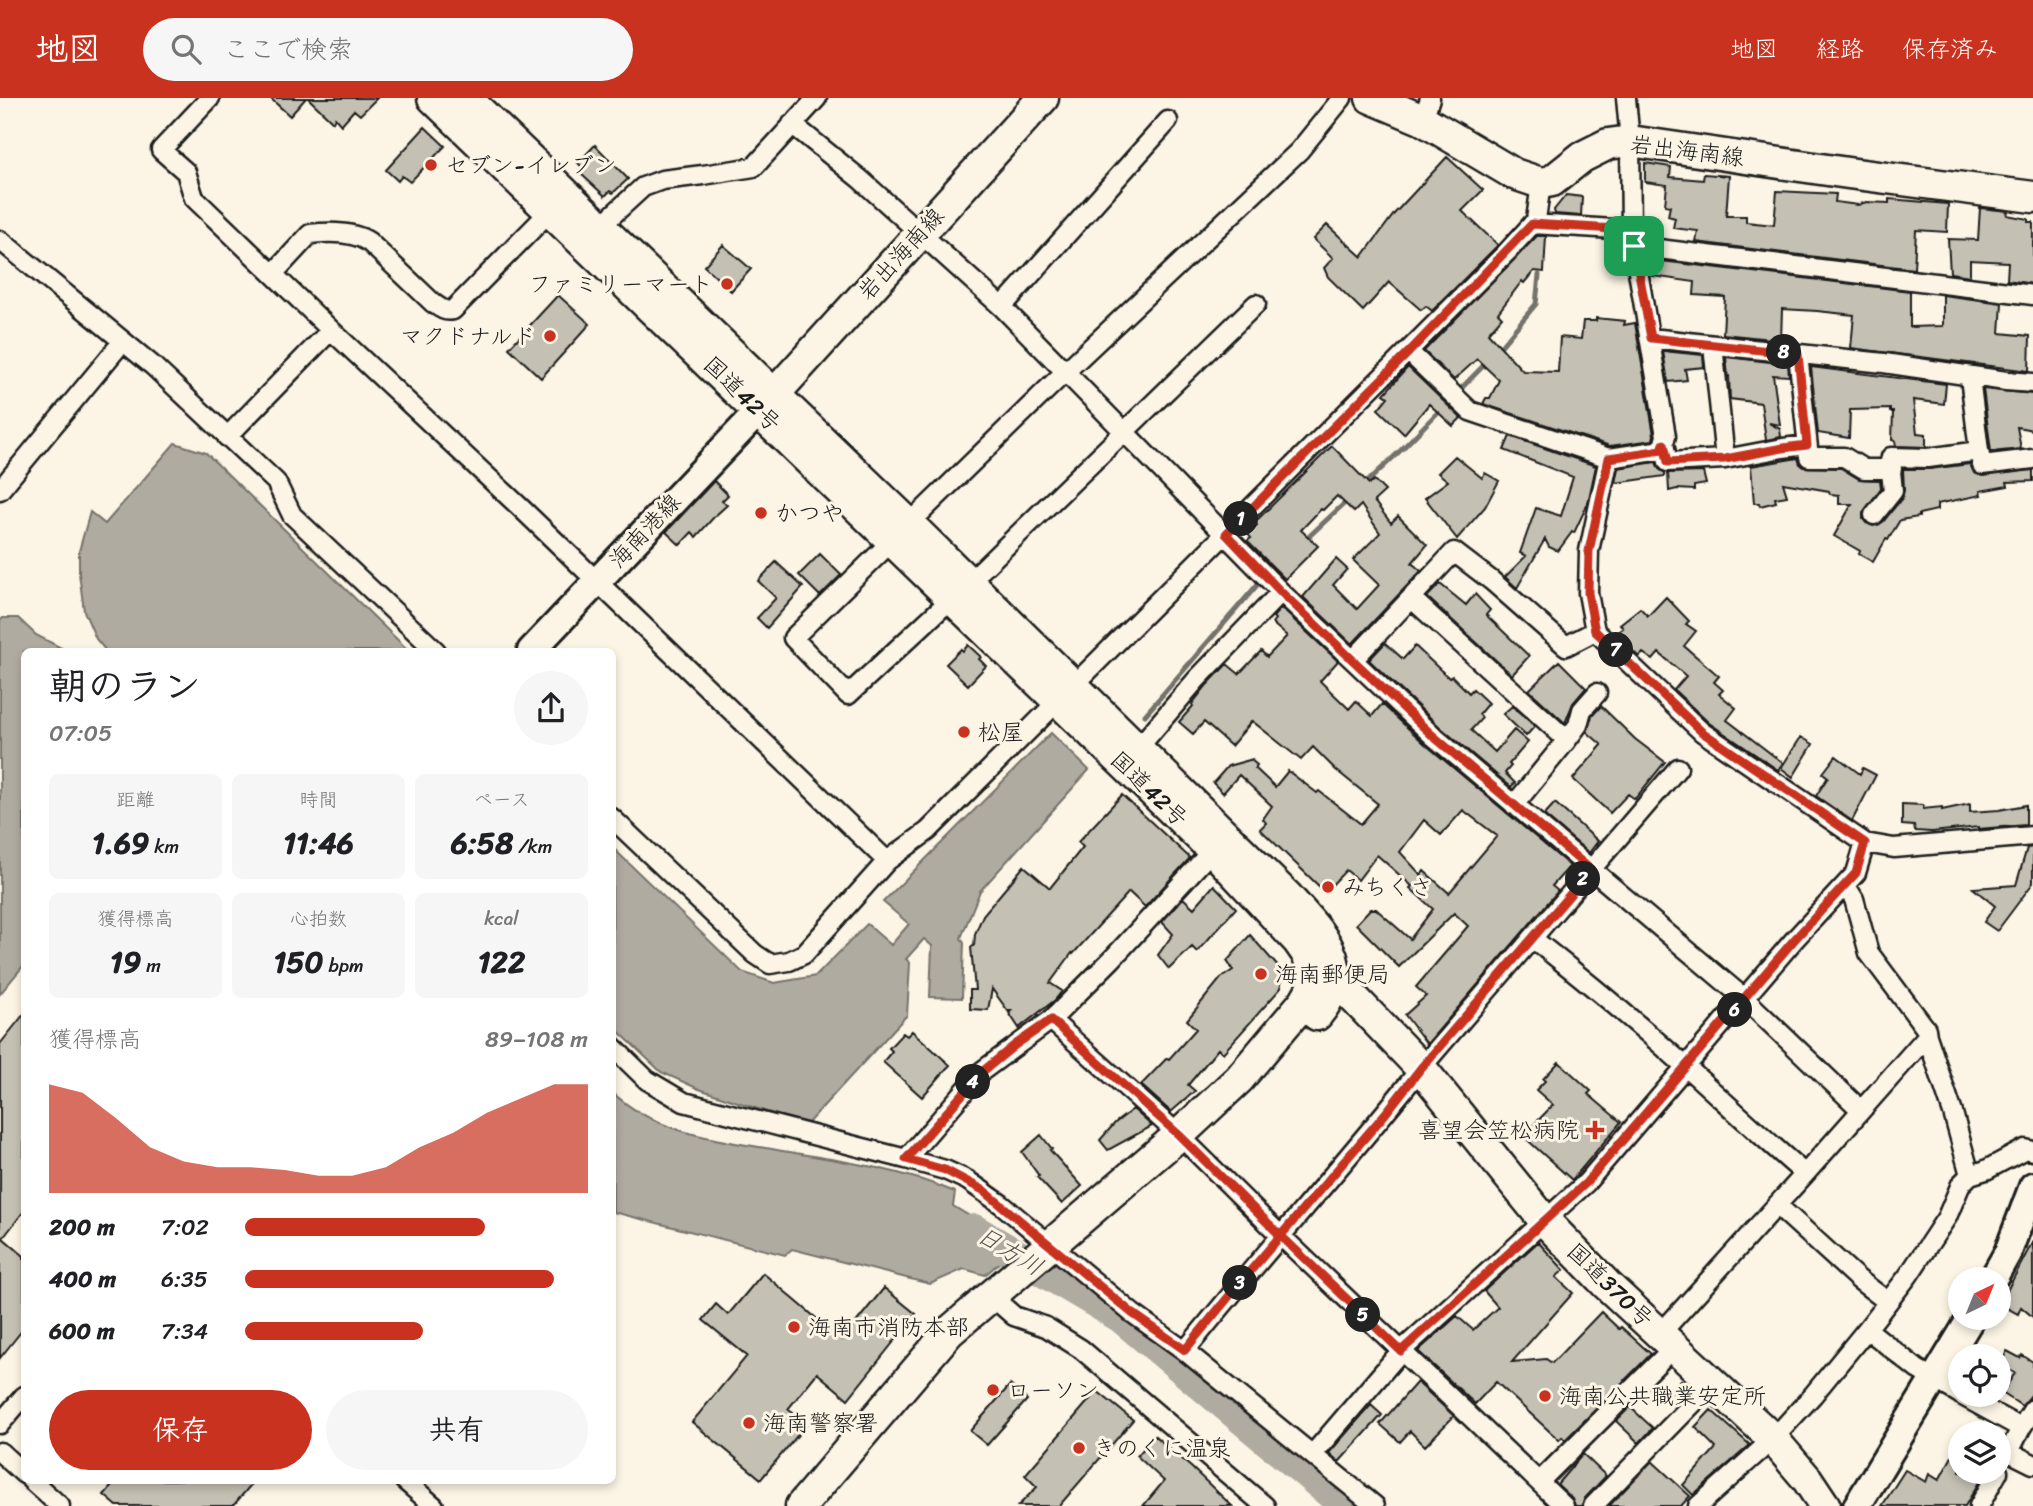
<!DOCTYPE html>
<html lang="ja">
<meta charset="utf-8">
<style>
body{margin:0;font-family:Sriracha,"Klee One",sans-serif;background:#f6f6f6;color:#202124;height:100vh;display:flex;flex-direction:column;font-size:26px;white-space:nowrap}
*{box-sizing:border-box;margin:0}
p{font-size:23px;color:#757577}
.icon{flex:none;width:38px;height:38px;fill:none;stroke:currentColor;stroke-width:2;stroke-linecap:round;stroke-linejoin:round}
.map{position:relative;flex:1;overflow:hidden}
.details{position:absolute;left:21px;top:550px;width:595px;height:836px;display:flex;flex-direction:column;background:#fff;border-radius:10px;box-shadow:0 4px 10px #0003}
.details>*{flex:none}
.needle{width:46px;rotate:43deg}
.controls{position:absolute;left:1948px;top:1169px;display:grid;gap:14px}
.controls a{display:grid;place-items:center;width:63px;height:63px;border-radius:50%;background:#fff;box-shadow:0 4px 10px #0003;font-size:35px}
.pin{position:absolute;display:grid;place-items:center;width:60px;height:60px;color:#fff;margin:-30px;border-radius:14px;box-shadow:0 4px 10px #0006}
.km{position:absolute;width:35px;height:35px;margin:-18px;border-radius:50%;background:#222;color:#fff;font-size:19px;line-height:35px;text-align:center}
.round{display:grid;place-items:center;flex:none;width:74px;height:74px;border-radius:37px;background:#f6f6f6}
.overview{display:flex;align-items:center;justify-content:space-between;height:119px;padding:0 28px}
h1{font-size:38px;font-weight:700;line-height:52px}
.figures{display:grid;grid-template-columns:repeat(3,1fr);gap:10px;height:119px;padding:7px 28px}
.figures div{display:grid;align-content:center;border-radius:10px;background:#f6f6f6;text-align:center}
.figures b{font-size:30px;font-weight:700}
.figures small{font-size:19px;font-weight:400}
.figures p{font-size:19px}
.chart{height:196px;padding:14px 28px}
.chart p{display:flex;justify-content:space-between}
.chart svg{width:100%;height:126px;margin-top:7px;fill:#c8321e;opacity:.7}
.cta{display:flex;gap:14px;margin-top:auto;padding:14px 28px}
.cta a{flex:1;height:80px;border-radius:42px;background:#c8321e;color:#fff;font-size:28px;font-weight:700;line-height:80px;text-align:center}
.cta a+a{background:#f6f6f6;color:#202124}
ul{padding:0 28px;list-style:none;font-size:23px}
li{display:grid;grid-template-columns:112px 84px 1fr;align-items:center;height:52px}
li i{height:18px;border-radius:9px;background:#c8321e}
header{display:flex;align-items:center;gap:42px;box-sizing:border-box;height:98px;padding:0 35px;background:#c8321e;color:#fff}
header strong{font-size:33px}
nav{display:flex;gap:38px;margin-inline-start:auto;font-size:24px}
.search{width:490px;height:63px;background:#f6f6f6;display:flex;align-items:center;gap:18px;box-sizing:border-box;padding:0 24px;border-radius:38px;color:#757577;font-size:26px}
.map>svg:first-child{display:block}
</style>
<header>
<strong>地図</strong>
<div class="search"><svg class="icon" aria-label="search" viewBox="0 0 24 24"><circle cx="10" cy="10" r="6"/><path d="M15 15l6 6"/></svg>ここで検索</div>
<nav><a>地図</a><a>経路</a><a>保存済み</a></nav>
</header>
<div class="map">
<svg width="2033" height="1408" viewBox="0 0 2033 1408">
<rect width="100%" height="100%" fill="#fcf5e5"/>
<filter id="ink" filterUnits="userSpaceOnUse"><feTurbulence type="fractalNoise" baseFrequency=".0143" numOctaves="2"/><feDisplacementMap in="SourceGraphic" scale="14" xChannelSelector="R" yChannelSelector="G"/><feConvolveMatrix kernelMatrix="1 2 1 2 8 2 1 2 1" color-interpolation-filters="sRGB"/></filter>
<g filter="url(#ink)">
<path fill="#b0aba1" stroke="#75726c" stroke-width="2" d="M175 345 206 355 409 553H106L96 541 84 513 79 475V453L90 414 105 426Z
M3 520H18L36 537 67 553H24V867L0 896V523Z
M1051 635 1089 672 980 793 961 840 964 845 962 900 930 899 932 848 924 841 906 861 910 865 907 917 806 1027 699 991 661 974 613 928 612 749 742 874 774 885 816 878 867 826 891 847 909 826 883 804Z
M612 994C656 1036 719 1042 777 1052 837 1062 898 1070 955 1094L953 1108 1019 1148 985 1177 964 1171 930 1186 792 1151 785 1157 613 1114Z"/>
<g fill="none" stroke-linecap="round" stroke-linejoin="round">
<path stroke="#75726c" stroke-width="5" d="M1496 254 1536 206 1539 177
M1363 388 1401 352 1487 264
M1304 443 1348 402
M1145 617 1258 486 1279 466"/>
<path stroke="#b0aba1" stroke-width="32" d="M974 1132 1121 1219 1346 1408"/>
</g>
<path fill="#c4c0b3" stroke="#1c1c1c" stroke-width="2" fill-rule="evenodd" d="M270 0H306L290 18Z
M308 0H377L360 17 354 12 341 27 335 20 333 24Z
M425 29 445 48 410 84 402 78 398 83 386 72Z
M595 47 628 81 613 95 610 93 605 98 581 76 585 72 578 65Z
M1447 59 1483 92 1462 113 1498 147 1432 213 1426 208 1421 212 1389 184 1363 213 1328 179 1324 170 1333 160 1313 141 1327 127 1362 159 1394 116Z
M1645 65 1671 69 1670 79 1703 82 1704 76 1729 78 1726 118H1746V124L1774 127 1777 93 1836 96 1835 104 1858 107 1866 104 1889 105V101L1948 106 1947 134 1916 132 1914 171 1696 144 1698 133 1673 130 1675 120 1668 118 1670 108 1665 107 1667 87 1645 84Z
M1566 97 1582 99 1581 118 1555 116 1554 112Z
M1980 110 2008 113 2007 117 2028 121V124H2033V186L2007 182 2008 164 1970 162V178L1950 175 1948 141 1978 142Z
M1537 138H1546L1544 174 1534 173 1524 185 1522 183 1498 215 1502 219 1488 235 1523 273 1558 274 1560 239 1581 241 1583 223H1596V220L1625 223 1624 227 1635 225 1654 337 1653 342 1610 348 1483 306 1486 300H1490L1499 282 1477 261 1454 282 1424 253Z
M723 147 751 171 731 193 704 168Z
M1653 162 1910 193V229L1943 228V197L2002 205 2000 235 2030 238 2029 273 1851 250 1854 217 1817 213 1782 211 1781 242 1723 236 1725 199 1694 197 1695 184 1652 178Z
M558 197 590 226 541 280 509 250Z
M1663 253 1703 257 1704 269 1685 271 1687 282 1668 284Z
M1726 259 1788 266 1789 278 1773 277 1780 327 1769 325 1780 331 1781 339 1766 342 1761 305 1730 301 1729 278H1728Z
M1408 269 1461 320 1453 328 1429 306 1404 336 1378 311 1388 299 1384 296Z
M1811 269 1946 286 1944 306 1913 302 1917 335 1926 336V349L1896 348 1895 343 1892 342 1893 314H1890V311L1850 312 1849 340 1818 335Z
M1983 291 2033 296V332L2017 329 2021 351 1991 354Z
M1510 338 1596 368 1588 405 1574 435 1572 434 1558 453 1549 449 1545 441 1517 490 1505 479 1526 458 1520 455 1536 410 1561 418 1573 379 1504 352Z
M1332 348 1369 386 1374 382 1385 393 1374 403 1391 425 1398 418 1427 447 1412 465 1421 473 1352 546 1303 499 1336 461 1347 471 1333 487 1357 511 1379 487 1353 462 1380 435 1361 407 1354 414 1337 398 1323 412 1321 411 1301 432 1318 448 1285 481 1247 443 1251 440 1248 436 1257 427 1255 424Z
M1455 358 1482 380 1485 375 1499 383 1485 409 1457 441 1425 400 1448 383 1438 375Z
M1798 360 1800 366 1804 369 1841 370 1859 381 1880 382 1881 390 1863 415V421L1866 425 1873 428 1883 424 1902 400 1904 392 1903 371H1929L1970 366 1974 375 1983 378 2033 372V383L2007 384 2008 388 1980 393 1981 397 1937 406V412L1919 416V419L1900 422 1888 442 1886 441 1873 464 1859 456 1860 453 1834 438 1852 406H1839V397L1830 396 1829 393 1783 385 1787 398 1775 400 1776 404 1760 408 1759 405H1754L1751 368Z
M1656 364 1659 371 1665 375V378L1615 385 1618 370Z
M1703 374 1706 386 1694 388V392L1677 391 1669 393 1668 375Z
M714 383 728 397 722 403 727 407 714 419 696 439 692 434 680 447 666 434Z
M820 456 841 477 820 498 799 477Z
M776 464 803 489 767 530 757 520 776 500 758 483Z
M1440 486 1466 507 1475 496 1490 512 1486 517 1529 558 1512 577 1427 499Z
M1666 499 1689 523 1686 526 1696 533 1684 548 1719 578 1714 584 1723 592 1719 596 1736 610 1727 622 1783 665 1778 672 1709 625 1674 592 1686 578 1659 555 1653 562 1643 555 1639 559 1624 545 1626 541 1619 533 1623 530 1620 526 1640 510 1648 518Z
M1281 510 1338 563 1320 583 1349 611 1356 603 1372 618 1382 606 1425 646 1570 768 1552 788 1558 793 1427 946 1405 917 1426 898 1416 889 1468 828 1454 815 1399 869 1356 826 1370 811H1376L1410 841 1433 811 1410 790 1412 788 1377 757 1358 782 1346 772 1325 794 1260 731 1266 725 1263 721 1272 708 1239 677 1223 695 1213 685 1228 668 1253 661 1251 662 1257 667 1255 670 1275 689 1288 673 1317 695 1319 693 1361 726 1378 706 1336 672 1313 649 1301 662 1252 623 1231 648 1204 624 1193 636 1179 624 1193 608 1192 606 1207 587 1227 566 1239 576 1261 553 1267 559 1287 538 1272 525 1275 521 1273 519ZM1463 712 1497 738 1449 795 1424 773 1421 777 1400 754 1424 722 1441 737Z
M1385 545 1403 561 1415 548 1449 580 1452 578 1469 595 1473 591 1488 605 1479 616 1482 620 1471 632 1495 654 1514 632 1528 644 1509 666 1511 668 1505 675 1515 685 1511 689 1440 629 1369 562Z
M968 547 981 559 979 561 986 568 968 587 946 566 961 551 963 553Z
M1559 563 1586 590 1573 605 1565 625 1529 592Z
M1512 608 1535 628 1526 638 1503 616Z
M1601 608 1635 641 1665 664 1635 701 1628 696 1610 715 1573 681 1602 647 1587 634 1592 618Z
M1801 639 1813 646 1793 679 1781 670Z
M1836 658 1860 676 1863 670 1876 677 1852 723 1816 698 1828 679 1823 675Z
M1122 697 1190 760 1145 809 1129 794 1073 856 1072 855 1050 885 1062 893 1055 902 1019 930 1009 915 1011 913H1008L992 891 988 912 970 911V892H975L971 849 974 848 975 836 983 817 1024 768 1050 790 1083 749 1078 744Z
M1555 705 1598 743 1589 755 1544 717Z
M1902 706 1923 707V711L1942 709V712L1970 706V714L1999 712 2026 707V727L1978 731V729L1932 734 1915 733 1914 728 1902 727Z
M2033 749V785L1997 833 1984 824 1995 808 1973 790 2016 787 2027 750Z
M1214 787 1236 810 1197 854 1192 849 1169 871 1158 857 1173 836 1162 824 1183 800 1194 810Z
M1250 837 1280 871 1281 890 1223 955 1218 951 1188 987 1195 993 1171 1014 1141 987 1167 960 1169 961 1196 931 1187 922 1221 880 1233 872 1227 863Z
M24 916V1113L3 1140 24 1158V1230L0 1260V946Z
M912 933 950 967 922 999 883 964 892 953 889 950 903 935 907 938Z
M1559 964 1591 993 1588 996 1621 1024 1572 1082 1523 1038 1553 1007 1536 992 1545 983 1543 981Z
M1133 1011 1152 1028 1108 1052 1100 1042 1115 1025Z
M1041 1037 1052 1051 1050 1052 1082 1088 1062 1106 1037 1079 1039 1078 1022 1054Z
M2033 1143V1219L2021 1209 2018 1216 2000 1206Z
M1538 1144 1564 1172 1556 1179 1573 1195 1512 1264 1546 1261 1552 1265 1601 1214 1619 1231 1621 1229 1651 1256 1565 1342 1562 1339 1559 1342 1496 1284 1475 1306 1418 1253 1457 1218 1473 1232 1498 1209 1484 1193Z
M763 1175 842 1242 884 1190 916 1216 848 1301 817 1275 788 1311 807 1326 761 1381 692 1324 747 1258 703 1222 716 1206 728 1217Z
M2007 1253 2020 1260 2022 1257 2033 1264V1295L2022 1308 2002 1295 2015 1275 2000 1267Z
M1681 1282 1691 1291 1674 1309 1665 1299Z
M1417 1284 1454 1318 1425 1348 1410 1333 1400 1344 1380 1326Z
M1010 1287 1027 1302 987 1347 970 1333Z
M1097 1293 1133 1322 1059 1408H1018L1037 1389 1025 1377Z
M1371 1307 1382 1317 1339 1364 1329 1355Z
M1630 1309 1653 1330 1639 1345 1616 1323Z
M1711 1312 1750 1347 1693 1397 1683 1387 1716 1350 1695 1329Z
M1155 1338 1192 1370 1232 1408H1143L1164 1383 1137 1358Z
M1960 1344V1374H1985L1965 1408H1882L1905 1372 1926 1384 1929 1376 1939 1382Z
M1583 1356 1606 1378 1585 1400 1582 1408H1575L1572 1400 1557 1386Z
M1652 1363 1690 1398 1681 1408H1609Z
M117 1382H255L233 1408H117L104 1397Z"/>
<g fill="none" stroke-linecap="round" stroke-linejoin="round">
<g stroke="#1c1c1c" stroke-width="23">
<path id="minor" d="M210 0 161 52 186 74 194 100 331 232 522 411 887 763
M1423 22 1430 0
M792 26 860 81 1002 209 1281 494 1432 637 1745 901 1861 1012
M1532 126 1631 132
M594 134 643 89 662 82 703 77 754 69 817 0
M0 142 152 267 276 384 292 417 436 553
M1634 148 2033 197
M273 176 310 136C328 134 353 133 369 144L433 205C440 210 445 214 453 212L557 106
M1002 209 1168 23
M1651 240 1884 265 2006 283 2033 285
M1713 247 1725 361
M1409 254 1470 313 1609 360 1662 352 1666 338 1631 132 1630 43 1626 0
M1798 256 1809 359H1844L1864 371H1892
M1970 279 1979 353
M227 339 331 232
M1664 346 1668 364 1725 361 1783 350 1807 347
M1891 359 1928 360 1979 353 1982 367 2033 361
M0 392 123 243
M1874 417 1893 393 1890 363
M909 426 1066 273 1299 53 1342 0
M893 442 793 540 848 597 951 501
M968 485 1256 206
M1411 500 1567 642 1514 707
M1353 562 1454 454 1492 483 1566 548 1595 533
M1567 642 1578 627 1582 612 1597 595
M1133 656 1197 581 1281 494
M612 720 755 856 770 866 789 863 804 856 887 763 928 733 1507 154 1536 122 1541 85
M1865 745 1894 750 2033 738
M1846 788 1854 801 1869 855 1926 931 1927 938 1953 1015 1970 1077 1986 1072 2025 1051 2033 1053
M1532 840C1584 881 1636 924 1685 968 1725 1004 1764 1041 1805 1076
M1051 922 1179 1037 1281 1138 1564 1408
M612 948 647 982 684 1004 906 1061 945 1072 967 1082 1001 1106 1132 1215 1185 1253 1375 1408
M906 1061 982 973 1051 922 1112 861 1218 746
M1777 1107 1858 1181 1888 1204
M990 1197 1014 1218 1046 1229 1081 1251 1265 1408
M1660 1236 1805 1076 1927 938
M1185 1253C1262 1157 1345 1066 1421 970L1678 670
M1960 1296 1917 1271 1867 1231 1908 1178 1947 1119 1961 1086 1970 1077
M1961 1297 2021 1330 2009 1354 2033 1366
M0 1326 24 1298
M2021 1330 2033 1311
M0 1354 24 1376
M1313 1356 1401 1253 1586 1085 1794 842 1856 775 1865 745 1702 634 1595 533 1588 495 1589 453 1609 360
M31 1382 60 1408
M404 1382 434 1408
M1539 1384 1674 1249
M1593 1408 1713 1285
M1698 1408 1773 1341 1813 1297 1867 1231
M1979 1408 1998 1374"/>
</g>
<g stroke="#1c1c1c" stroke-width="32">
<path id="secondary" d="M531 553 759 313
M1993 1181 2008 1154 2033 1088
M1857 1408 1971 1220"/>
</g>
<g stroke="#1c1c1c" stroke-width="35">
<path id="primary" d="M1371 0 1423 22 1514 76 1541 85 1552 83 1582 59 1608 46 1630 43 1848 75 2033 99
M759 313 1043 0"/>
</g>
<g stroke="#1c1c1c" stroke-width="35">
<path id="trunk" d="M433 0 1213 752 1298 843 1307 856 1313 871 1314 880 1311 892 1304 904 1239 981 1179 1037 949 1234 801 1408
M466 0 909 426 1288 799C1321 837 1357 868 1317 917
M1325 870 1421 970 1544 1122 1607 1187 1773 1341 1807 1381 1825 1408"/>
</g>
<use href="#minor" stroke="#fcf5e5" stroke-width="18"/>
<use href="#secondary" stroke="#fcf5e5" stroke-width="26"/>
<use href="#primary" stroke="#fcf5e5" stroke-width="30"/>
<use href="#trunk" stroke="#fcf5e5" stroke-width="30"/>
</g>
</g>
<g fill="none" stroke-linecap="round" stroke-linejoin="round" filter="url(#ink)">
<g stroke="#fff" stroke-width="14">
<path id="route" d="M1634 148 1631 132 1532 126 1409 254 1226 436 1281 494 1432 637 1591 772 1421 970 1385 1016 1240 1185 1185 1252 1132 1215 983 1092 945 1072 906 1061 982 974 1015 947 1051 922 1179 1037 1281 1138 1401 1253 1586 1085 1794 842 1856 775 1865 745 1702 634 1595 533 1588 495 1589 453 1609 360 1662 352 1664 346 1668 364 1725 361 1783 350 1807 347 1798 256 1651 240 1634 148"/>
</g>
<use href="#route" stroke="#c8321e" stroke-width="9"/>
</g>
<g fill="#c8321e" stroke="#fcf5e5" stroke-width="2.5">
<circle cx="431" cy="67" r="7"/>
<circle cx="727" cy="186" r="7"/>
<circle cx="550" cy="238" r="7"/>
<circle cx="761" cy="415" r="7"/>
<circle cx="964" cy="634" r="7"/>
<circle cx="1328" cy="789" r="7"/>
<circle cx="1261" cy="876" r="7"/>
<path d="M1591.5 1021.5h7v7h7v7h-7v7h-7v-7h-7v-7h7z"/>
<circle cx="794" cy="1229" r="7"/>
<circle cx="993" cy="1292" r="7"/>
<circle cx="1545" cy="1298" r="7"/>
<circle cx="749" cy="1325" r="7"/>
<circle cx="1079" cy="1350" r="7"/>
</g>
<g text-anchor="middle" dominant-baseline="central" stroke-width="6" stroke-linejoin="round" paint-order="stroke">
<g font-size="23" fill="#1c1c1c" stroke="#fcf5e5">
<text transform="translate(1687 53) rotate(7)">岩出海南線</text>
<text transform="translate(901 156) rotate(-48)">岩出海南線</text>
<text transform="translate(742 296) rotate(44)">国道42号</text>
<text transform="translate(645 433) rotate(-47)">海南港線</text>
<text transform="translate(1149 691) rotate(44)">国道42号</text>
<text transform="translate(1610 1187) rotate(44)">国道370号</text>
</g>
<g font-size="23" fill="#1c1c1c" stroke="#fcf5e5" text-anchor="start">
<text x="445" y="67">セブン-イレブン</text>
<text x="713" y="186" text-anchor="end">ファミリーマート</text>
<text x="536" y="238" text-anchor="end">マクドナルド</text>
<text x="775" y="415">かつや</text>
<text x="978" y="634">松屋</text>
<text x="1342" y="789">みちくさ</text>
<text x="1275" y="876">海南郵便局</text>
<text x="1579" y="1032" text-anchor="end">喜望会笠松病院</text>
<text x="808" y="1229">海南市消防本部</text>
<text x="1007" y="1292">ローソン</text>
<text x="1559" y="1298">海南公共職業安定所</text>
<text x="763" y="1325">海南警察署</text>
<text x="1093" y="1350">きのくに温泉</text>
</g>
<g font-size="24" font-style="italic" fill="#575551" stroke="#fcf5e5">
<text transform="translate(1010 1153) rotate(31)">日方川</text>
</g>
</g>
</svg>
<div class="controls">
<a><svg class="needle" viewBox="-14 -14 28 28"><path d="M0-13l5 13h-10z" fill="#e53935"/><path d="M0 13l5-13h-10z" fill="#757577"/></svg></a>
<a><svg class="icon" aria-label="locate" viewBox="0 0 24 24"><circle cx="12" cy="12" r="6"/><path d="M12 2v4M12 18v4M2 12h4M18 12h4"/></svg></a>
<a><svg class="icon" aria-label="layers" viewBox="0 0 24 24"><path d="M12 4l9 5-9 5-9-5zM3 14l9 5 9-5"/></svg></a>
</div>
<div class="pin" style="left:1634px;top:148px;background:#1e9e55"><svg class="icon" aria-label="arrive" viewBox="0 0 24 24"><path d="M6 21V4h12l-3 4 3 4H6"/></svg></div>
<b class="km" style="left:1241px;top:421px">1</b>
<b class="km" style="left:1583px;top:781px">2</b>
<b class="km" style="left:1240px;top:1185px">3</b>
<b class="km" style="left:973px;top:984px">4</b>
<b class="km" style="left:1363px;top:1217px">5</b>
<b class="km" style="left:1735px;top:912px">6</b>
<b class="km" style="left:1616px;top:552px">7</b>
<b class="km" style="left:1784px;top:254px">8</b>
<section class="details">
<div class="overview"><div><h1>朝のラン</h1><p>07:05</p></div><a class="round"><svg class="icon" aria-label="share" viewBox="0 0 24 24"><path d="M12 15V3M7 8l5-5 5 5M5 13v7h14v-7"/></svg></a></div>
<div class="figures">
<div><p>距離</p><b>1.69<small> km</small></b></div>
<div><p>時間</p><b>11:46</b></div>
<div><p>ペース</p><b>6:58<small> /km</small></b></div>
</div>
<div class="figures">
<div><p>獲得標高</p><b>19<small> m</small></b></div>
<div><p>心拍数</p><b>150<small> bpm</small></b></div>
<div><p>kcal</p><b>122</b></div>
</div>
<div class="chart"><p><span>獲得標高</span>89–108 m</p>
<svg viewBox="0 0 160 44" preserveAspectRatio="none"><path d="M0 44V6L10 9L20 18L30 28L40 33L50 35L60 35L70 36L80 38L90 38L100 35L110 28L120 23L130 16L140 11L150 6L160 6V44z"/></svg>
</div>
<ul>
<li><b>200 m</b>7:02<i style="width:70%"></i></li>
<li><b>400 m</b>6:35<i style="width:90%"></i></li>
<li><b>600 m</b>7:34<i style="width:52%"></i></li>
</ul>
<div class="cta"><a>保存</a><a>共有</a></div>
</section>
</div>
